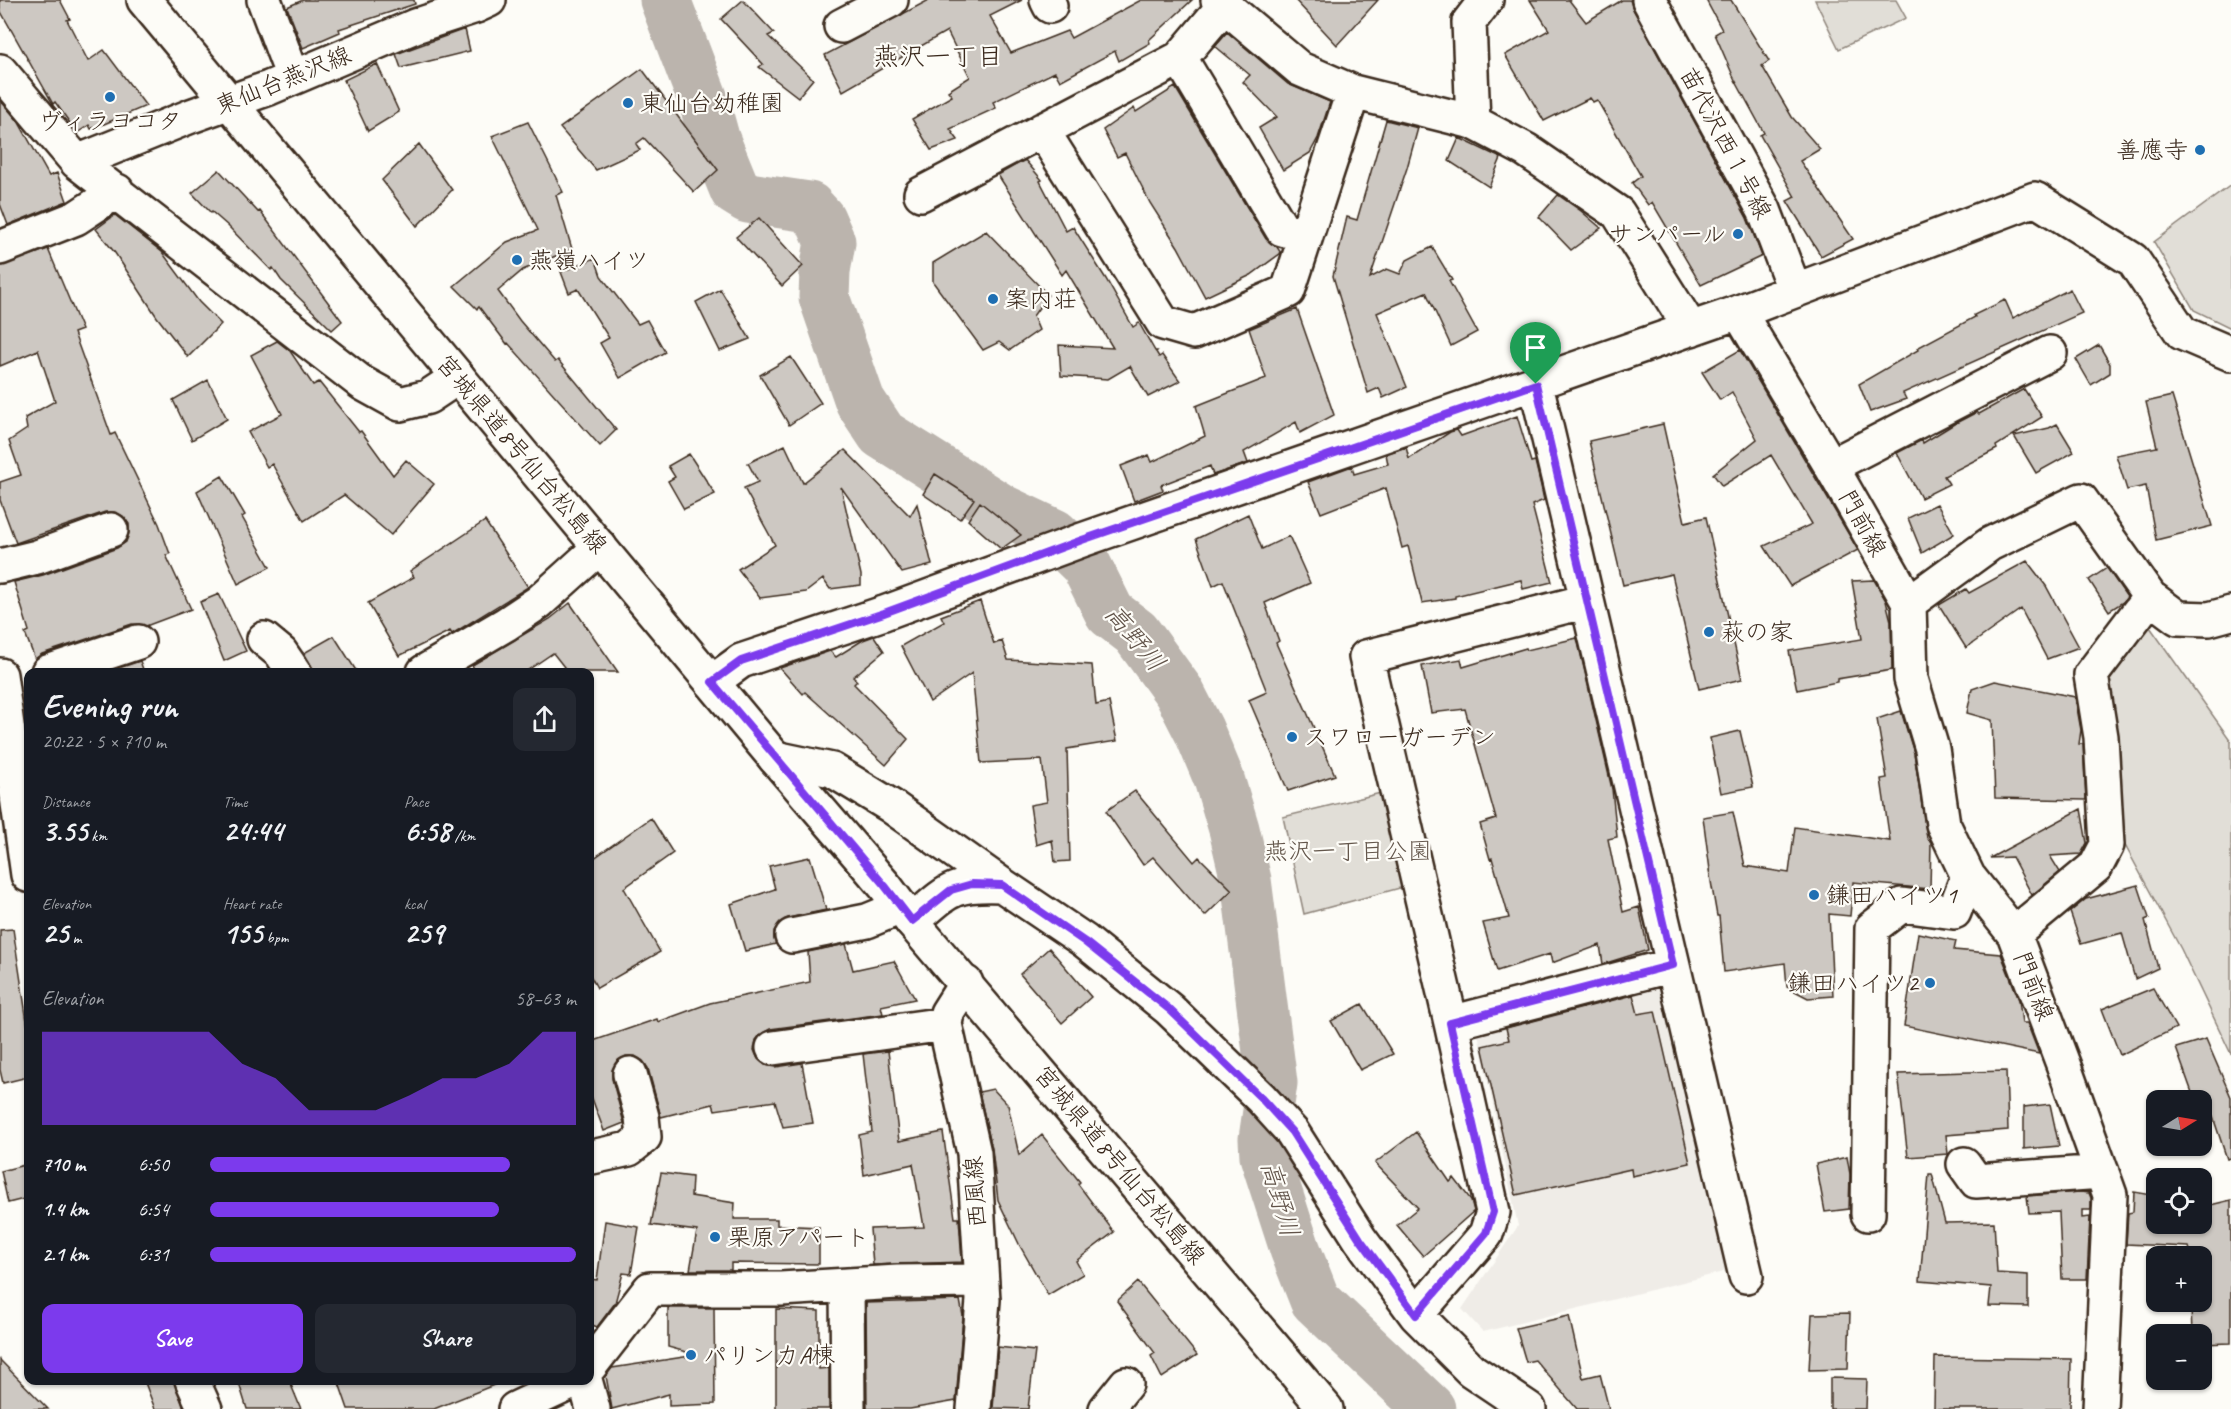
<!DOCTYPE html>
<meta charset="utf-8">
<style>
body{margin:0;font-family:Caveat,"Klee One",sans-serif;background:#242831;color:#f1f3f6;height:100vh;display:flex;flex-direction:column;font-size:22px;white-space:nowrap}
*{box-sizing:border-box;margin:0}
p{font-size:20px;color:#9ea1a6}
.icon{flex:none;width:33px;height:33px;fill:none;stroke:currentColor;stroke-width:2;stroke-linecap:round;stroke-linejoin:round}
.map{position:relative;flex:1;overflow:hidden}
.drawer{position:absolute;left:24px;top:668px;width:570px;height:717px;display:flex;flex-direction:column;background:#171b24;border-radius:12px;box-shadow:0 2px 4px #0004}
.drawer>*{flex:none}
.needle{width:39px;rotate:79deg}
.tools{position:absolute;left:2146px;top:1090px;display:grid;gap:12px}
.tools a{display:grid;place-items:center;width:66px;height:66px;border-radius:12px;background:#171b24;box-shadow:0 2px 4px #0004;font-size:30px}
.pin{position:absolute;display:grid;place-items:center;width:51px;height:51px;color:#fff;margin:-62px -26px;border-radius:50% 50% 50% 0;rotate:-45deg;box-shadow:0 0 6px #0007}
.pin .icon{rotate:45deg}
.round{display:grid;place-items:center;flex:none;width:63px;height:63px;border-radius:12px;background:#242831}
.head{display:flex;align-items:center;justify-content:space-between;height:102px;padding:0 18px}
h1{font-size:33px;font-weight:700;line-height:45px}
.metrics{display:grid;grid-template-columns:repeat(3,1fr);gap:9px;height:102px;padding:6px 18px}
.metrics div{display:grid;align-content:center}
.metrics b{font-size:30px;font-weight:700}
.metrics small{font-size:16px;font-weight:400}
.metrics p{font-size:16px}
.chart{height:168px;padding:12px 18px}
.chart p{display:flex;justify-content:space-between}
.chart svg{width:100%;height:108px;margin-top:6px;fill:#7c3aed;opacity:.7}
.primary-button{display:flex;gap:12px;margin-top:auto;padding:12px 18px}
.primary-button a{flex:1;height:69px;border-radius:12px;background:#7c3aed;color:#fff;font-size:24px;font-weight:700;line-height:69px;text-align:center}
.primary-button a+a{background:#242831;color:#f1f3f6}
ul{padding:0 18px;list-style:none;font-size:20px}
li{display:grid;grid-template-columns:96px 72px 1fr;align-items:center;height:45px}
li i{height:15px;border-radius:8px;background:#7c3aed}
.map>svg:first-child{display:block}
</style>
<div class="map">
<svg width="2231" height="1409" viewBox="0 0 2231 1409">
<rect width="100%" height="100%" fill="#fdfcf7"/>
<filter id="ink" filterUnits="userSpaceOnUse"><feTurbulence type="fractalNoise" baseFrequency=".0167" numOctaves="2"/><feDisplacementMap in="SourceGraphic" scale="12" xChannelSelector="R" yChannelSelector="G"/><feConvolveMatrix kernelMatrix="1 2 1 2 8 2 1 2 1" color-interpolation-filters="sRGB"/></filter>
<g filter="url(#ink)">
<path fill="#efece7" d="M1667 985 1735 1269 1483 1332 1462 1309 1518 1226 1477 1029Z"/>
<path fill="#e1ded7" stroke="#8e847a" stroke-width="1.5" d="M1815 0H1896L1906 18 1839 49Z
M2231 185V328L2194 310 2154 242Z
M2150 627 2231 741V1054L2181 949 2120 836 2109 684 2119 650Z
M1389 791 1411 885 1304 914 1283 817Z"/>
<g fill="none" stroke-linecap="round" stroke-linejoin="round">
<path stroke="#bbb4ad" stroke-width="51" d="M665 0 705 105 715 141 735 190 748 198 809 207 820 219 830 242 825 271 824 297 860 401 882 434 1003 510 1054 534 1086 565 1110 613 1136 633 1179 692 1199 731 1219 779 1234 829 1246 880 1272 1083 1264 1139 1265 1156 1295 1249 1315 1300 1430 1409"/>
</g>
<path fill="#cdc8c2" stroke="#3b2a1e" stroke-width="1.5" d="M0 0H60L70 19 67 20 88 61 104 50 146 106 97 127V126L91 129 89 125 77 133 55 102 53 104 0 10Z
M303 0H414L415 4 339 29 340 32 303 48 287 7Z
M743 0 774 33 768 36 813 79 798 97 759 67 763 64 721 19Z
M929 0H1022L990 16 1011 53 1067 31 1071 38 1141 0H1192L1149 40 1150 43 1119 61 1115 51 1060 81 1055 72 993 102 996 108 950 129 958 140 931 150 912 119 952 96 948 91 970 77 947 31 843 91 825 55Z
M1295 0H1378L1337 45Z
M1530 0H1569L1586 22 1622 0H1630L1633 9 1747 218 1762 256 1701 285 1652 202 1648 205 1632 183 1641 176 1597 100 1593 102 1590 98 1544 121 1505 55 1549 30Z
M1706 0H1731L1769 61 1762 66 1792 117 1820 149 1800 161 1853 239 1821 256 1787 201 1795 197 1760 135 1764 133 1734 78 1715 34 1722 30Z
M465 29 470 51 401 68 396 54Z
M1227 32 1288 84 1330 102 1318 138 1310 153 1283 170 1259 128 1277 117 1243 82 1250 75 1215 46Z
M377 64 399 112 368 131 344 80Z
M642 69 718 170 694 192 644 138 636 144 640 150 596 170 560 128Z
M1175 87 1266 239 1277 247 1281 253 1251 275 1205 297 1178 247 1150 203 1125 153 1117 157 1103 130 1134 108 1136 112Z
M0 100 18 121 49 176 57 173 67 201 8 225 0 204Z
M1386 120 1418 128 1407 168 1370 278 1387 269 1400 274 1407 260 1432 247 1452 280 1449 281 1477 332 1451 346 1426 292 1377 313 1407 387 1383 398 1379 388 1368 393 1333 276 1347 217 1357 220Z
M528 122 563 192 556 195 572 249 523 270 498 291 520 321 555 362 558 360 616 430 600 446 508 343 507 344 479 307 477 309 454 286 507 242 538 230 492 136Z
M1459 138 1501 158 1489 187 1449 161Z
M419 144 452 190 417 226 382 180Z
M1025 160 1042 180 1040 181 1066 231 1073 227 1106 279 1133 327 1139 323 1155 351H1157L1156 352 1159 357 1162 355 1180 381 1148 397 1130 366 1108 379 1061 376 1059 345 1113 348 1066 270 1062 275 998 175Z
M219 170 258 212 260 211 342 321 332 330 281 280 273 268 271 270 228 226 212 212 211 213 192 193Z
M1558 195 1581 211 1601 228 1571 250 1539 217Z
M115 215 162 252 199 302 221 324 188 357 157 317 115 253 96 229Z
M759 218 803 266 782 286 736 237Z
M986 231 1048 295 1033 316 1039 330 1010 350 999 342 983 350 933 282V263Z
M48 249 82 330 74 333 111 435 115 433 159 524 170 554 166 555 191 609 146 626 132 624 42 654 35 659 25 633 29 631 14 582 43 575 117 548 126 542 129 533V524L123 516 114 512H105L16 543 0 500V482L21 475 9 441 27 429 25 418 55 401 38 350 0 366V266Z
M595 258 601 276 638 324 647 320 665 352 620 378 600 343 609 338 578 289 569 293 561 272Z
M720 289 750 339 720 351 696 302Z
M2070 289 2082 313 1903 393 1906 399 1870 412 1859 384 1918 350 1917 348 1975 317 1974 315 2005 300 2013 318Z
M1297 309 1334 415 1300 433 1296 422 1244 452 1248 463 1213 475 1210 466 1161 485 1163 490 1134 501 1121 466 1149 455 1152 462 1205 436 1196 406 1266 378 1249 329Z
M277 341 290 351 313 385 319 382 359 432 361 431 393 475 406 460 434 484 391 535 344 495 304 521 272 464 267 467 248 432 282 414 251 355Z
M2099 345 2110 364V373L2091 385 2076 359Z
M1740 350 1858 550 1790 586 1764 546 1812 524 1771 455 1722 486 1713 474 1757 439 1732 392 1720 400 1702 372Z
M791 357 821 403 789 425 760 375Z
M208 380 227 419 192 440 173 400Z
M2024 389 2042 417 1996 446 1997 449 1944 476 1949 484 1921 498 1897 453 1922 440 1923 443 1954 424 1977 412 1979 414Z
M2172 396 2212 526 2156 540 2146 486 2127 490 2116 455 2157 447 2146 402Z
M1517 416 1531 462 1535 461 1541 486 1544 500 1532 505 1552 582 1523 589 1521 580 1455 596V598L1422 603 1408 546 1402 548 1386 488 1321 513 1308 482 1352 466 1354 474 1388 464 1386 454 1406 447 1409 459 1450 432 1457 430 1461 436Z
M1663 424 1685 522 1706 517 1742 679 1699 689 1672 574 1623 585 1589 441Z
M2057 424 2074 452 2036 473 2014 436 2049 428Z
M785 445 803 483 845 450 910 516 917 504 932 565 902 573 841 487 861 575V585L830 589 823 579 806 592 760 598 738 569 775 545 744 488 758 482 748 463Z
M689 454 715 494 684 509 668 481 675 477 668 466Z
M935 474 974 499 960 519 923 494Z
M222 476 245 515 242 517 270 567 238 584 197 491Z
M980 502 1021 535 1001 549 968 520Z
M1937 504 1954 534 1922 553 1908 518Z
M1248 514 1262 549 1289 536 1310 583 1265 603 1279 641 1276 643 1335 775 1288 791 1249 700 1267 692 1223 581 1213 586 1196 539Z
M485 521 528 587 452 634 450 631 399 656 368 603 414 577 410 571Z
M2027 561 2046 586 2079 647 2047 659 2021 609 1966 648 1939 605 1966 589 1969 593Z
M2107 568 2127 597 2123 602 2109 611 2089 580Z
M1874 580 1886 601 1891 621 1892 670 1837 679V682L1797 690 1789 651 1862 639 1852 581Z
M219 594 246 651 224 661 200 602Z
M980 601 994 644 1002 641 1008 660 1092 665 1096 705 1109 702 1117 741 1067 749 1070 861 1055 862 1052 840 1036 845 1030 805 1047 802 1042 760 981 763 972 673 930 702 901 646 944 622 941 616Z
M570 603 618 672H568L553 653 525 672H476L472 665 550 619Z
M334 636 357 672H315L304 653Z
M874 636 884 651 853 677 857 681 854 684 908 739 886 765 805 692 803 694 780 668 830 651 836 657 863 640Z
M1577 638 1612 789 1617 837 1608 839 1623 912 1639 907 1648 950 1603 964 1600 945 1552 963 1550 954 1497 971 1483 923 1509 918 1492 858 1490 859 1480 824 1496 819 1465 709 1431 713 1422 666 1461 659 1463 667 1526 648 1527 650Z
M140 661 144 672H107Z
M1995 681 2075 697 2081 730 2079 744H2083L2086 800 1995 798 1992 720 1967 713 1972 689Z
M1901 711 1914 753 1927 838 1931 842 1930 889 1853 882 1850 916 1829 914 1833 996 1808 998 1787 987 1785 963 1724 972 1719 916H1717L1709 870H1710L1703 817 1733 812 1745 866 1789 873 1795 827 1890 841 1881 779 1887 778 1877 719Z
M1740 731 1753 787 1721 793 1710 738Z
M1135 791 1194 862 1199 857 1232 890 1205 916 1153 857 1143 865 1106 811Z
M2081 809 2087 843 2081 854 2050 856 2060 872 2032 895 2012 857 1990 858Z
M651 818 673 853 624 888 660 952 597 988 590 975V861Z
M810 857 826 910 788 918 780 922 774 931V939L776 944 745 951 731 904 775 889 769 866Z
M2138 885 2149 918 2145 920 2158 968 2135 979 2122 933 2081 944 2070 912 2086 899Z
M13 929 28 1028V1077L3 1083 0 1070V930Z
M1918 933 1956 941 1954 950 2001 954 2019 1000 2022 1023H2027L2039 1054 1904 1026Z
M846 944 853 970 894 961 915 999 881 1006 883 1014 770 1029 761 1034 756 1040 754 1050 758 1059 765 1065 776 1067 802 1063 813 1123 783 1127 775 1101 715 1110 713 1104 661 1117 648 1068 643 1061 635 1056H626L617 1061 612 1070V1079L624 1123 604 1131 590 1093V1042L657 1019 658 1022 710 1003 810 982 808 952Z
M1049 948 1091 997 1062 1023 1020 974Z
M2153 988 2176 1028 2120 1055 2102 1009Z
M1633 995 1638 1014 1655 1011 1690 1163 1632 1176 1631 1169 1516 1195 1482 1046 1509 1040 1506 1028Z
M1362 1004 1393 1054 1360 1070 1331 1021Z
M2206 1039 2231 1097V1158L2227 1159 2209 1105 2202 1107V1101H2195L2176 1048Z
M888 1051 899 1141 943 1132 955 1218H959L962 1262 873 1265 870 1229 924 1227 913 1164 864 1175 859 1135 872 1132 863 1054Z
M2006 1071 2008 1130 1946 1135 1948 1154 1908 1157 1898 1074Z
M993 1089 1008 1105 1019 1155 1042 1135 1080 1182 1078 1184 1114 1232 1076 1261 1083 1274 1048 1295 1020 1246 998 1200 992 1149 979 1092Z
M2050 1104 2059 1146 2024 1149V1107Z
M1416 1132 1450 1182 1454 1178 1471 1200 1474 1211 1423 1256 1397 1225 1418 1208 1375 1163Z
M1847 1157 1850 1174 1849 1209 1825 1212 1816 1164Z
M28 1164V1198L8 1203 1 1171Z
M661 1173 692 1177 691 1196 735 1203 734 1219H777V1225L819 1227V1264L731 1263V1270H690L697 1231 651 1225Z
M1929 1174H1932L1945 1223 1994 1222 1997 1273 2028 1275V1307L1989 1306 1991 1287 1920 1281Z
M2080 1192 2089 1193 2091 1198V1210H2082V1218L2090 1217 2087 1279H2062L2059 1212 2029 1213 2027 1196Z
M2134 1192 2157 1196V1224H2202V1207L2231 1200V1343L2202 1344V1335H2192L2191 1305 2202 1304V1257H2192L2189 1247 2126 1244 2128 1213 2133 1212Z
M605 1221 639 1227 631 1274 623 1273 615 1303 597 1327 590 1324V1279L597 1280Z
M1138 1282 1197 1355 1162 1378 1151 1356 1155 1353 1117 1301Z
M960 1300 963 1316 956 1401 910 1409H867L866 1303Z
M668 1308H714L715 1404 669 1406V1394L612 1409 606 1376 612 1368 697 1355 668 1347Z
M776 1309 819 1311V1369L829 1368V1409H776Z
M1850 1313 1848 1369 1809 1370 1812 1314Z
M1569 1316 1583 1378 1600 1374 1609 1409H1577L1535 1360 1526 1362 1516 1328Z
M998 1347 1035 1351 1028 1409 993 1408Z
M1935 1357 2071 1359 2070 1409H1934Z
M0 1360 48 1409H0Z
M1830 1378 1867 1379 1866 1409H1830Z
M144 1380H174L184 1409H155Z
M238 1380H289L301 1409H247Z
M338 1380H503L504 1381 434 1409H348Z"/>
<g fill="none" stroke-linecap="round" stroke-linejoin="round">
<g stroke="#3b2a1e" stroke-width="38">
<path id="minor" d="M264 0 293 77
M1047 0 1050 6
M1218 0 1300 69 1353 92 1473 122 1526 150 1618 213 1691 329
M1649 0 1764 210 1794 289
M841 26 891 0
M1180 58 1282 229 1306 236
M0 71 77 162 362 383 400 404 428 397 458 377
M1473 122 1469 22 1486 0
M1042 130 1163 323 1194 332 1288 291 1353 92
M77 162 191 116 269 88 415 26 476 6 489 0
M921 194 1180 58 1224 6
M0 248 76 218 117 191
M1739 312 2035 199 2133 260 2182 333 2231 354
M1536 384 1673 965
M1831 466 2050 353
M0 566 37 557 111 530
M1909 603 1990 544 2081 500 2150 597
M264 639 281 653 294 672
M48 672 138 642
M424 672 506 624 539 602 600 547
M0 675 28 875
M712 682 741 661 884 613 1082 540 1739 312 1831 466 1909 603 1911 679 1932 749 1943 824 1968 876 2014 934 2066 1072 2110 1195 2100 1409
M775 758 832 770 891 806 1002 885 1085 941 1169 1009 1261 1098 1292 1132 1360 1239 1416 1315 1471 1370 1529 1409
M912 922C949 890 951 883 1002 885
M2014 934 2096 866 2107 845 2101 737 2091 675 2150 597 2178 618 2209 619 2231 613
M792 936 867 921 901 907
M966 983 947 1013 945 1024 974 1153 983 1300 974 1409
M1451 1023 1366 657 1587 601
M773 1048 945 1024
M592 1157 629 1149 644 1137 642 1117 630 1074
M1964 1164 1976 1181 2102 1172
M1868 1214 1872 928 1902 905 1954 912 1968 876
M847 1285 848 1409
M1416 1315 1486 1234 1493 1212 1451 1023 1673 965 1746 1276
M590 1366 650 1289H781L898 1282 981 1281
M192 1380 205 1409
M585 1380 593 1409
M515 1409 577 1380
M1106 1409 1126 1384"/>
</g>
<g stroke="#3b2a1e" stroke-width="38">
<path id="major" d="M144 0 775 758 885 886 912 922 1326 1409"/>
</g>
<use href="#minor" stroke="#fdfcf7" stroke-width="33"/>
<use href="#major" stroke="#fdfcf7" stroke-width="33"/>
</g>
</g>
<g fill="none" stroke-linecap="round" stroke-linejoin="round" filter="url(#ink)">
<g stroke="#fff" stroke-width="12">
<path id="route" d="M1536 384 1673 965 1450 1023 1493 1212 1486 1233 1416 1315 1360 1239 1292 1132 1261 1098 1169 1009 1085 942 1002 885 972 884 951 890 912 921 885 886 712 682 741 661 884 613 1082 540Z"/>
</g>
<use href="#route" stroke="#7c3aed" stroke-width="8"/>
</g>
<g fill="#1f6fb2" stroke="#fdfcf7" stroke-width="2">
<circle cx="110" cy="97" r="6"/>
<circle cx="628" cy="103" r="6"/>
<circle cx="2200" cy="150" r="6"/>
<circle cx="1738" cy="234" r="6"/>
<circle cx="517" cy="260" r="6"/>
<circle cx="993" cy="299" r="6"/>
<circle cx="1709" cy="632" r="6"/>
<circle cx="1292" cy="737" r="6"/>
<circle cx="1814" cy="895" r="6"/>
<circle cx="1930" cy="983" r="6"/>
<circle cx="715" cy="1237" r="6"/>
<circle cx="691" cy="1355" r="6"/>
</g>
<g text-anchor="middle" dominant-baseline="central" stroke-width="4.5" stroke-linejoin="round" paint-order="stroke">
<g font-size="24" fill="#3b2a1e" stroke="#fdfcf7">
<text transform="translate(283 80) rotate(-22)">東仙台燕沢線</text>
<text transform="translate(1726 143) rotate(62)">苗代沢西１号線</text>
<text transform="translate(522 454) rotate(50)">宮城県道8号仙台松島線</text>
<text transform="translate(1863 523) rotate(61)">門前線</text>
<text transform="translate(2034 986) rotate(69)">門前線</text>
<text transform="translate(1120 1165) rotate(50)">宮城県道8号仙台松島線</text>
<text transform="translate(975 1192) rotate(-94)">西風線</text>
</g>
<g font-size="24" fill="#3b2a1e" stroke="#fdfcf7" text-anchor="start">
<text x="640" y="103">東仙台幼稚園</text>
<text x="110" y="121" text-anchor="middle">ヴィラヨコタ</text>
<text x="2188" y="150" text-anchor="end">善應寺</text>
<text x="1726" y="234" text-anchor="end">サンパール</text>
<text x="529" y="260">燕嶺ハイツ</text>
<text x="1005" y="299">案内荘</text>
<text x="1721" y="632">萩の家</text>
<text x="1304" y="737">スワローガーデン</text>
<text x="1826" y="895">鎌田ハイツ1</text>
<text x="1918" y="983" text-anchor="end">鎌田ハイツ2</text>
<text x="727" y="1237">栗原アパート</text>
<text x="703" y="1355">パリンカA棟</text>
</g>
<g font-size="24" fill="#64574c" stroke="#fdfcf7">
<text x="1348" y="851">燕沢一丁目公園</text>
</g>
<g font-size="26" fill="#3b2a1e" stroke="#fdfcf7">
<text x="938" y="56">燕沢一丁目</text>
</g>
<g font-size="26" font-style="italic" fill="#615349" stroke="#fdfcf7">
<text transform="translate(1135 638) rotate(50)">高野川</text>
<text transform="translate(1280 1199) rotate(74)">高野川</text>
</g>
</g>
</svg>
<div class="tools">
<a><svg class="needle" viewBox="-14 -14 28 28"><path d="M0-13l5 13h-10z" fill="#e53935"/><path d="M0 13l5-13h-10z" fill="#9ea1a6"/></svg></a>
<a><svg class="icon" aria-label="locate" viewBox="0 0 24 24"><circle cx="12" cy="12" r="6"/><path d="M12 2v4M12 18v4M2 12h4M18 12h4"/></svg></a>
<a>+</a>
<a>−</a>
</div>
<div class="pin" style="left:1536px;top:384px;background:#1e9e55"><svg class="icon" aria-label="arrive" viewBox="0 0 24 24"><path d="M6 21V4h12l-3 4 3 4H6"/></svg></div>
<section class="drawer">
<div class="head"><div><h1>Evening run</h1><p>20:22 · 5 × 710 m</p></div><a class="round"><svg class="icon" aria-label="share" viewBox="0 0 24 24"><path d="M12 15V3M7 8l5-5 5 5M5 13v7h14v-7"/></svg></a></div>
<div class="metrics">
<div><p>Distance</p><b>3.55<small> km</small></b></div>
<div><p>Time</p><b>24:44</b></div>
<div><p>Pace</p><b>6:58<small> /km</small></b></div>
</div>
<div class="metrics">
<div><p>Elevation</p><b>25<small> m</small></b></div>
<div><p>Heart rate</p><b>155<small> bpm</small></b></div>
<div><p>kcal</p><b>259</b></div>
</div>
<div class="chart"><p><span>Elevation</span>58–63 m</p>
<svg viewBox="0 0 160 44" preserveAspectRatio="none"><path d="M0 44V6L10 6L20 6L30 6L40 6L50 6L60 19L70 25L80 38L90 38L100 38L110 32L120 25L130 25L140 19L150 6L160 6V44z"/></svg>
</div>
<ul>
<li><b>710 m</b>6:50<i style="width:82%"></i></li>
<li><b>1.4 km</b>6:54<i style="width:79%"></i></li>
<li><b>2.1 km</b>6:31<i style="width:100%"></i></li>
</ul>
<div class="primary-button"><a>Save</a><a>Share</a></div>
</section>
</div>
